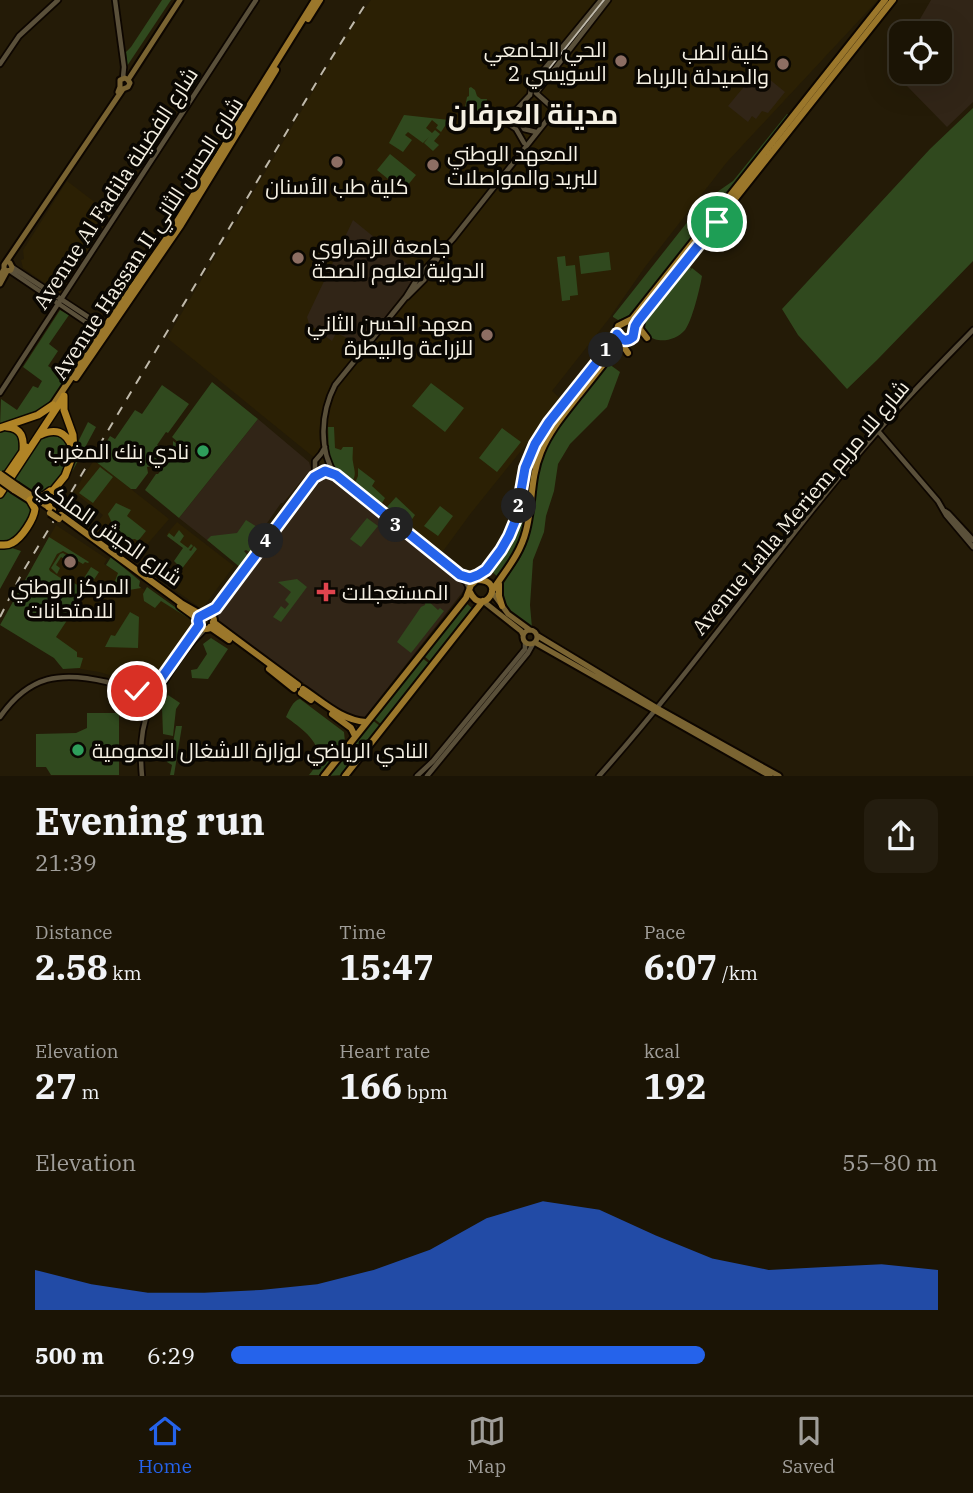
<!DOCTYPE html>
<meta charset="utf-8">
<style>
body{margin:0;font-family:"IBM Plex Serif",Cairo,serif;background:#241d0f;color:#f1f3f6;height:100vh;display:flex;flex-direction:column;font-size:26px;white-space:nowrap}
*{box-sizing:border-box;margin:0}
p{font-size:23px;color:#a09e9a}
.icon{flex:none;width:38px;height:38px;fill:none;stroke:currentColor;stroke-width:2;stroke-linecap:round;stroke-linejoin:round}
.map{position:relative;height:776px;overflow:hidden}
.drawer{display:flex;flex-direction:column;background:#1b1405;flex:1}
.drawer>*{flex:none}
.tools{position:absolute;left:889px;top:21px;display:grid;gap:14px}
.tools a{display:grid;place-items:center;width:63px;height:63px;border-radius:14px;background:#1b1405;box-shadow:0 7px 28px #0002,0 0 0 2px #393327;font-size:35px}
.pin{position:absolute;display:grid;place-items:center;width:60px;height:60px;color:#fff;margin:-30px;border:4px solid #fff;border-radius:50%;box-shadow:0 2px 7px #0007}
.km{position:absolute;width:35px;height:35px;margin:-18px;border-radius:50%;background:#222;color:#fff;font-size:19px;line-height:35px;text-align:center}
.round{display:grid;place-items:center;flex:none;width:74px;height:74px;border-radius:14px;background:#241d0f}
.headline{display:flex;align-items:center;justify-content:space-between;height:119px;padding:0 35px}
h1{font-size:38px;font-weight:800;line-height:52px}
.stats{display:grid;grid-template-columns:repeat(3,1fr);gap:10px;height:119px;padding:7px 35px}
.stats div{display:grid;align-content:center}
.stats b{font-size:35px;font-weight:800}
.stats small{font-size:19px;font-weight:400}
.stats p{font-size:19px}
.chart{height:196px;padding:14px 35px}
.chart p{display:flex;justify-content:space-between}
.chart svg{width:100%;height:126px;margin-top:7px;fill:#2563eb;opacity:.7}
ul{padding:0 35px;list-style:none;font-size:23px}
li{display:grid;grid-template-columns:112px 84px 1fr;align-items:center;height:52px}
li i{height:18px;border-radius:9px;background:#2563eb}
.dock{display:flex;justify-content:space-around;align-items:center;height:98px;border-top:2px solid #393327;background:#1b1405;font-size:19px;color:#a09e9a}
.dock a{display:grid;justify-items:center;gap:4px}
.dock .selected{color:#2563eb}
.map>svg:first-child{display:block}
</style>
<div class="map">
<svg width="973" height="776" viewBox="0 0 973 776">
<rect width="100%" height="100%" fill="#241b07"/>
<path fill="#2b2004" d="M371 0H878L727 162 645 267 608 320 552 391 562 400 471 513 438 558 167 338 344 39Z
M67 181 113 216 61 294 23 268 21 260 24 259 23 250Z
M94 460 169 519 144 548 129 553 120 551 94 533 100 525 97 523 103 515 74 492Z
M177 522 234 566 202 609 169 586 192 555 166 535Z
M56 525 107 559 104 564 193 621V626L155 684 150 687 99 672 75 668 55 638 30 571Z"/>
<path fill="#312517" d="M931 0H973V102L947 127 907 86 909 72H940V33H915L920 19Z
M763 74 785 92 768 113 762 111 756 119 752 116 748 122 728 106 747 83 752 87Z
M353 220 417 272 411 279V284L363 345 336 333 332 341 309 324 307 317Z
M258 419 309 462 311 469 283 503H281L265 526 235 562 179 518Z
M325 475 330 476 465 585V589L364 718H360L333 707 306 686 303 682 298 683 218 623V616Z"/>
<path fill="#30491e" d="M162 0H171L127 66 126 52 131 47Z
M471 87 475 90 477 96 481 99H487L485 112 481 113V115L464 113 467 97 469 96V88Z
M973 108V261L877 360 847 389 798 335 782 309 930 149Z
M787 114 789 115 629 316 618 320 613 317V316L704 201 733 181Z
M404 115 449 120 441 132 436 128 438 125 432 120 426 128 432 133 435 130 440 134 434 141 439 145 433 151 424 143 429 137 423 143 408 132 405 135 412 140 403 152 389 143Z
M390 154 416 175 403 191 377 170Z
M609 252 611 270 581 274 579 256Z
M565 256 566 266 575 265 578 295 570 296V300L562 301 557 257Z
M688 265 691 268 690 271 692 268 702 276C700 288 692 321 685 330 672 345 643 345 643 321Z
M60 310 69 315 49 344 58 351 48 366 66 378 67 380 51 405 37 412 0 426 1 399 17 410 33 386 38 388 42 381 23 367Z
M609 364 620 372 607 407 570 444 558 464 554 491 546 516 544 532 533 560 530 605 532 628H530C474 588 515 583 528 540 535 517 532 493 539 471 551 428 582 397 609 364Z
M212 382 258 419 179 518 145 490 156 474H158L168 462 166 460 173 445V441L177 444 179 443 172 437Z
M431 383 464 408 445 432 412 406Z
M162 385 189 404 168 433 166 432 157 445 164 450 153 466 147 467 148 473 136 489H131L95 461 110 436 115 439 135 410 142 414Z
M88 422 96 427 73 470 51 504 50 502V495L71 468 75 459 78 442Z
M328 427H334L335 448 341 450 343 447H353C353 452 352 458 353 462 354 470 357 474 352 482L335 467 329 456Z
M502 428 521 442 497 472 479 458Z
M8 430 19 434 22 447 5 476 0 473V432Z
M57 434C61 437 66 439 69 445 75 459 54 499 36 494 28 492 19 484 12 480L40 438 42 436Z
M541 437 544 439 526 521 519 545 499 578 490 570 510 540 527 471Z
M100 467 113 477 93 503 79 493Z
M358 468 375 481 372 486 385 498 382 503 378 502 355 483 358 476Z
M7 487 33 507 34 512C23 528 21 541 0 543V498Z
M396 497 415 515 408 525 389 511 387 507Z
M116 503 131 510 127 516 146 531 138 541 135 539 126 540 123 543 113 535 116 531 115 530 108 514Z
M440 506 453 516 438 536 424 526Z
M367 518 378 526 361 547 350 539Z
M246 520 262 530 266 534 252 553 246 550 244 551 249 557 241 568 207 540 211 536 237 533Z
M179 530 184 536 180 542 188 548 191 544 193 546 189 550 191 551 194 546 197 549 171 583 177 571 174 568 177 564 174 561 183 548 167 536 169 533 174 537Z
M49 537 89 562 88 563 85 562 83 564 74 559 71 563 61 557 56 565 60 568 57 574 51 568 60 554 63 553 71 558 73 556 63 551 57 554 49 569 50 571 62 579 64 584 67 586 66 589 69 591 74 583 79 586 91 567 99 572 56 637 77 652V657L83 658 80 668 63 669 54 658 0 625Z
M12 548 21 551 0 589V550Z
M111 557 140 581 139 586 141 588 129 590 115 581 118 573 106 565Z
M297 579 307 587 281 622 273 617 281 606 285 609 289 604 285 600 291 592 278 582Z
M147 587 186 615 193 621 161 601 155 608 144 601 143 594Z
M426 599 438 610 440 608 444 611 411 653 397 642 421 607 425 605Z
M465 602 474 610 432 663 423 655Z
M130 612 139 617 138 648 105 647 111 635 115 636Z
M211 638 228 649 208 679 192 678 191 670 197 669 207 654 203 644Z
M421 657 431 665 382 725 372 717Z
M168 695 180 703 176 709 173 736 163 734 162 707Z
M300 699 344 732 345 742 319 775H309C332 749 306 732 286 717 289 711 293 700 300 699Z
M87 713H119V775H51L46 767H36V734L76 733 87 728Z
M371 719 381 727 343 775 327 776Z
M176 726H182L174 775H170L172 765 167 762 165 756 160 753 161 745 170 746 173 743Z"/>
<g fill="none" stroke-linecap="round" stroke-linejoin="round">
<g stroke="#0d0600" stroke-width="8">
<path id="tertiary" d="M115 0 124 67 123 78
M0 64 19 36 58 0
M536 93 608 0
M530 95 532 84 601 0
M530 95 516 110V114L524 129 536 132
M507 123 516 129 524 143
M12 267 105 328
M10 271 102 333
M407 297 424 280 438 258
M0 393 256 0
M878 431 938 501 946 515 973 547
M315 476V461L321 454 325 447
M945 511 948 513 973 540
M469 588 466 582 452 569 336 476C318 450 321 412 335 385L406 297 419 276 453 239 555 110 536 93
M207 613 215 608
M212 616 230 588 315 477 327 469 329 466
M149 698V692L157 685 199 625
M0 717C29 675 61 671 107 682 122 686 135 690 149 697
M142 776C140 754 140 730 149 710 152 705 157 702 159 697 161 694 161 690 162 686 173 666 189 644 205 629
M417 776 433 761 525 649V642
M427 776 528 653 533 644
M599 776C698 665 781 542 878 431 908 396 941 363 973 330"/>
</g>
<g stroke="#0d0600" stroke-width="9">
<path id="secondary" d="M118 92 120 87V80L125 78 128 80
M4 269 7 271 11 270 12 267 10 263
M0 276 4 269V265L123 89 128 87 130 83 128 80 180 0
M0 284 7 271
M492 592 508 614 530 630
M483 601 521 631 523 635
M523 637a7 7 0 1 1 14 0a7 7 0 1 1-14 0Z
M538 636 657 708 779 776
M536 643 770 776"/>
</g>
<g stroke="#0d0600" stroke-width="10">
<path id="primary" d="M308 19 320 0
M641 319 640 329 647 338
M617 347H624L628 353
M76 378 181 225 276 70
M53 405 113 315 166 239 315 0
M17 486 53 510
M14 490 33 502
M61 515 181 603 202 615
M462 576 472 578 479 575
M499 584V596L502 606
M492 591C505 571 520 555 526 531 533 505 530 478 541 452 550 430 565 413 579 395 593 378 606 361 619 344 623 340 629 341 633 337L635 326 638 321 893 0
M470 592C483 619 508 580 478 580
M180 606 198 619
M198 621a8 8 0 1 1 16 0a8 8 0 1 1-16 0Z
M213 622 298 685
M210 627 229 640
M269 669 294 689
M303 689C323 702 341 720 366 722
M301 693 311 700
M332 714 351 728 355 736
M324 776 466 598 471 585 482 575 496 557 509 536 518 510 525 469 535 444 549 422 614 340 618 326 632 319 885 0
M345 776 483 601"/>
</g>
<g stroke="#0d0600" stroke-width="10">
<path id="trunk" d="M7 427C22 428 24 438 23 451
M0 428 38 415 53 405
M40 435C55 428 66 431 72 447
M0 485 26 447
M0 494 63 398
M35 498 43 496 50 491
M49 507 47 498 65 476 74 452 73 435 64 410V396
M0 545C5 545 7 546 12 543 22 538 34 519 35 509L30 500"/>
</g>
<use href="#tertiary" stroke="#5a503a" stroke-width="4.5"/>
<use href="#secondary" stroke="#7a6432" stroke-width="5"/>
<use href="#primary" stroke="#9b772b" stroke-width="6"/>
<use href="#trunk" stroke="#b08426" stroke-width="7"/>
<path stroke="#bfb9aa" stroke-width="2" d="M536 85 604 0"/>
<path stroke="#bfb9aa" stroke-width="2" stroke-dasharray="9 9" stroke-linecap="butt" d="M0 617 22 573 61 509 322 73 368 0"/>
<g stroke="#0d0600" stroke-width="10" stroke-linecap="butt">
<path id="primary-bridge" d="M0 474 17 486
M0 480 14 490
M50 513 59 519"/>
</g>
<use href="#primary-bridge" stroke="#9b772b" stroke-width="6"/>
</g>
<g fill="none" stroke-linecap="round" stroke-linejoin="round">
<g stroke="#fff" stroke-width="14">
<path id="route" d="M137 691 149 697V692L155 687 199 625 198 621 199 617 216 608 314 477 325 471 336 475 460 575 470 578 478 575 486 570 501 550 509 536 516 519 525 468 535 444 549 422 613 342 617 334C621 341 627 342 633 337L635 326 638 321 717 222"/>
</g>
<use href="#route" stroke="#2563eb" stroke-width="9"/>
</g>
<g fill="#8d6e63" stroke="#0a0702" stroke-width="2.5">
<circle cx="621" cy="61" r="7"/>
<circle cx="783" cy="64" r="7"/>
<circle cx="337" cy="162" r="7"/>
<circle cx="433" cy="165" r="7"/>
<circle cx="298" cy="258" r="7"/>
<circle cx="487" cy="335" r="7"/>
<circle cx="70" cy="562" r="7"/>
</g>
<g fill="#2e9e5b" stroke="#0a0702" stroke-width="2.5">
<circle cx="203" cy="451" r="7"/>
<circle cx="78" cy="750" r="7"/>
</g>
<path fill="#e0444e" stroke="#0a0702" stroke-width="2.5" d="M322.5 581.5h7v7h7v7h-7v7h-7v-7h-7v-7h7z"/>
<g text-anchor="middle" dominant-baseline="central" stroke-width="7" stroke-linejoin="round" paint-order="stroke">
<g font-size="21" fill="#f5f0e3" stroke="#0a0702" text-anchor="end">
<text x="607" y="49">الحي الجامعي<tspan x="607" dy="24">السويسي 2</tspan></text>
<text x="769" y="52">كلية الطب<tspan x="769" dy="24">والصيدلة بالرباط</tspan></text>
<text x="447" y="153" text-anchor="start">المعهد الوطني<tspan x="447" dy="24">للبريد والمواصلات</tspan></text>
<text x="337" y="186" text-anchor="middle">كلية طب الأسنان</text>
<text x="312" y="246" text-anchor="start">جامعة الزهراوي<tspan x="312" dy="24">الدولية لعلوم الصحة</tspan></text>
<text x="473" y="323">معهد الحسن الثاني<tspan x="473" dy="24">للزراعة والبيطرة</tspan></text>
<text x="189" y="451">نادي بنك المغرب</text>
<text x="70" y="586" text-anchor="middle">المركز الوطني<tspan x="70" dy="24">للامتحانات</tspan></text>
<text x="342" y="592" text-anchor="start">المستعجلات</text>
<text x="92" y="750" text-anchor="start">النادي الرياضي لوزارة الاشغال العمومية</text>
</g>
<g font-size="21" fill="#f5f0e3" stroke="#0a0702">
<text transform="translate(115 188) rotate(-57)">Avenue Al Fadila شارع الفضيلة</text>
<text transform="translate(147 238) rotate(-57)">Avenue Hassan II شارع الحسن الثاني</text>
<text transform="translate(800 507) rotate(-50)">Avenue Lalla Meriem شارع للا مريم</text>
<text transform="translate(110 531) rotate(35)">شارع الجيش الملكي</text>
</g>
<g font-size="28" font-weight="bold" fill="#f5f0e3" stroke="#0a0702">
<text x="533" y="113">مدينة العرفان</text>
</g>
</g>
</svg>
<div class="tools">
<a><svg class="icon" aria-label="locate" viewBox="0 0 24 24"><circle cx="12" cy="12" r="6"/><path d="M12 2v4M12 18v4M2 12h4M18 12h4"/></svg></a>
</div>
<div class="pin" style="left:717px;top:222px;background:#1e9e55"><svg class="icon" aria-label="arrive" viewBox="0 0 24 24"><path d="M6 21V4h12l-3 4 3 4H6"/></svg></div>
<div class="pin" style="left:137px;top:691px;background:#d93025"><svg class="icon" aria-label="check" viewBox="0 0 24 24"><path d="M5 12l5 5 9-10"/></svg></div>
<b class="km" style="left:606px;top:350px">1</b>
<b class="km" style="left:519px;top:506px">2</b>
<b class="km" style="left:396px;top:525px">3</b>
<b class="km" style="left:266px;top:541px">4</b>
</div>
<section class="drawer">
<div class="headline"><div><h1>Evening run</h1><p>21:39</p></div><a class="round"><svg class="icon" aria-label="share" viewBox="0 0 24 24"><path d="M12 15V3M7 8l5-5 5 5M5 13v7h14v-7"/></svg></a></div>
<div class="stats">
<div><p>Distance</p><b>2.58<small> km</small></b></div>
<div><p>Time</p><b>15:47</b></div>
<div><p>Pace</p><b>6:07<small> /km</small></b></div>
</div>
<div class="stats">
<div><p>Elevation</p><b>27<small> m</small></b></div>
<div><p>Heart rate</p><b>166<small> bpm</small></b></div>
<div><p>kcal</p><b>192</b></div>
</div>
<div class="chart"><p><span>Elevation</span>55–80 m</p>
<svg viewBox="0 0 160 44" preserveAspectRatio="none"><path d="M0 44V30L10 35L20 38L30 38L40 37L50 35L60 30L70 23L80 12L90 6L100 9L110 18L120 26L130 30L140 29L150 28L160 30V44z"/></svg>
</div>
<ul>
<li><b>500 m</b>6:29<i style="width:67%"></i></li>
</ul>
</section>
<nav class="dock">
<a class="selected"><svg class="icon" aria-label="home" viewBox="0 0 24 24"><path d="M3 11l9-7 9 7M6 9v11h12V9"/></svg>Home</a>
<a><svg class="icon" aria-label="map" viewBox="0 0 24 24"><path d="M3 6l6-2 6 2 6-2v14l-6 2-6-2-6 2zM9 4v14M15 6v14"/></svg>Map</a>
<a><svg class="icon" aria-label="saved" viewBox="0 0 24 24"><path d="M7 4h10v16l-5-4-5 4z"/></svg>Saved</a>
</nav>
